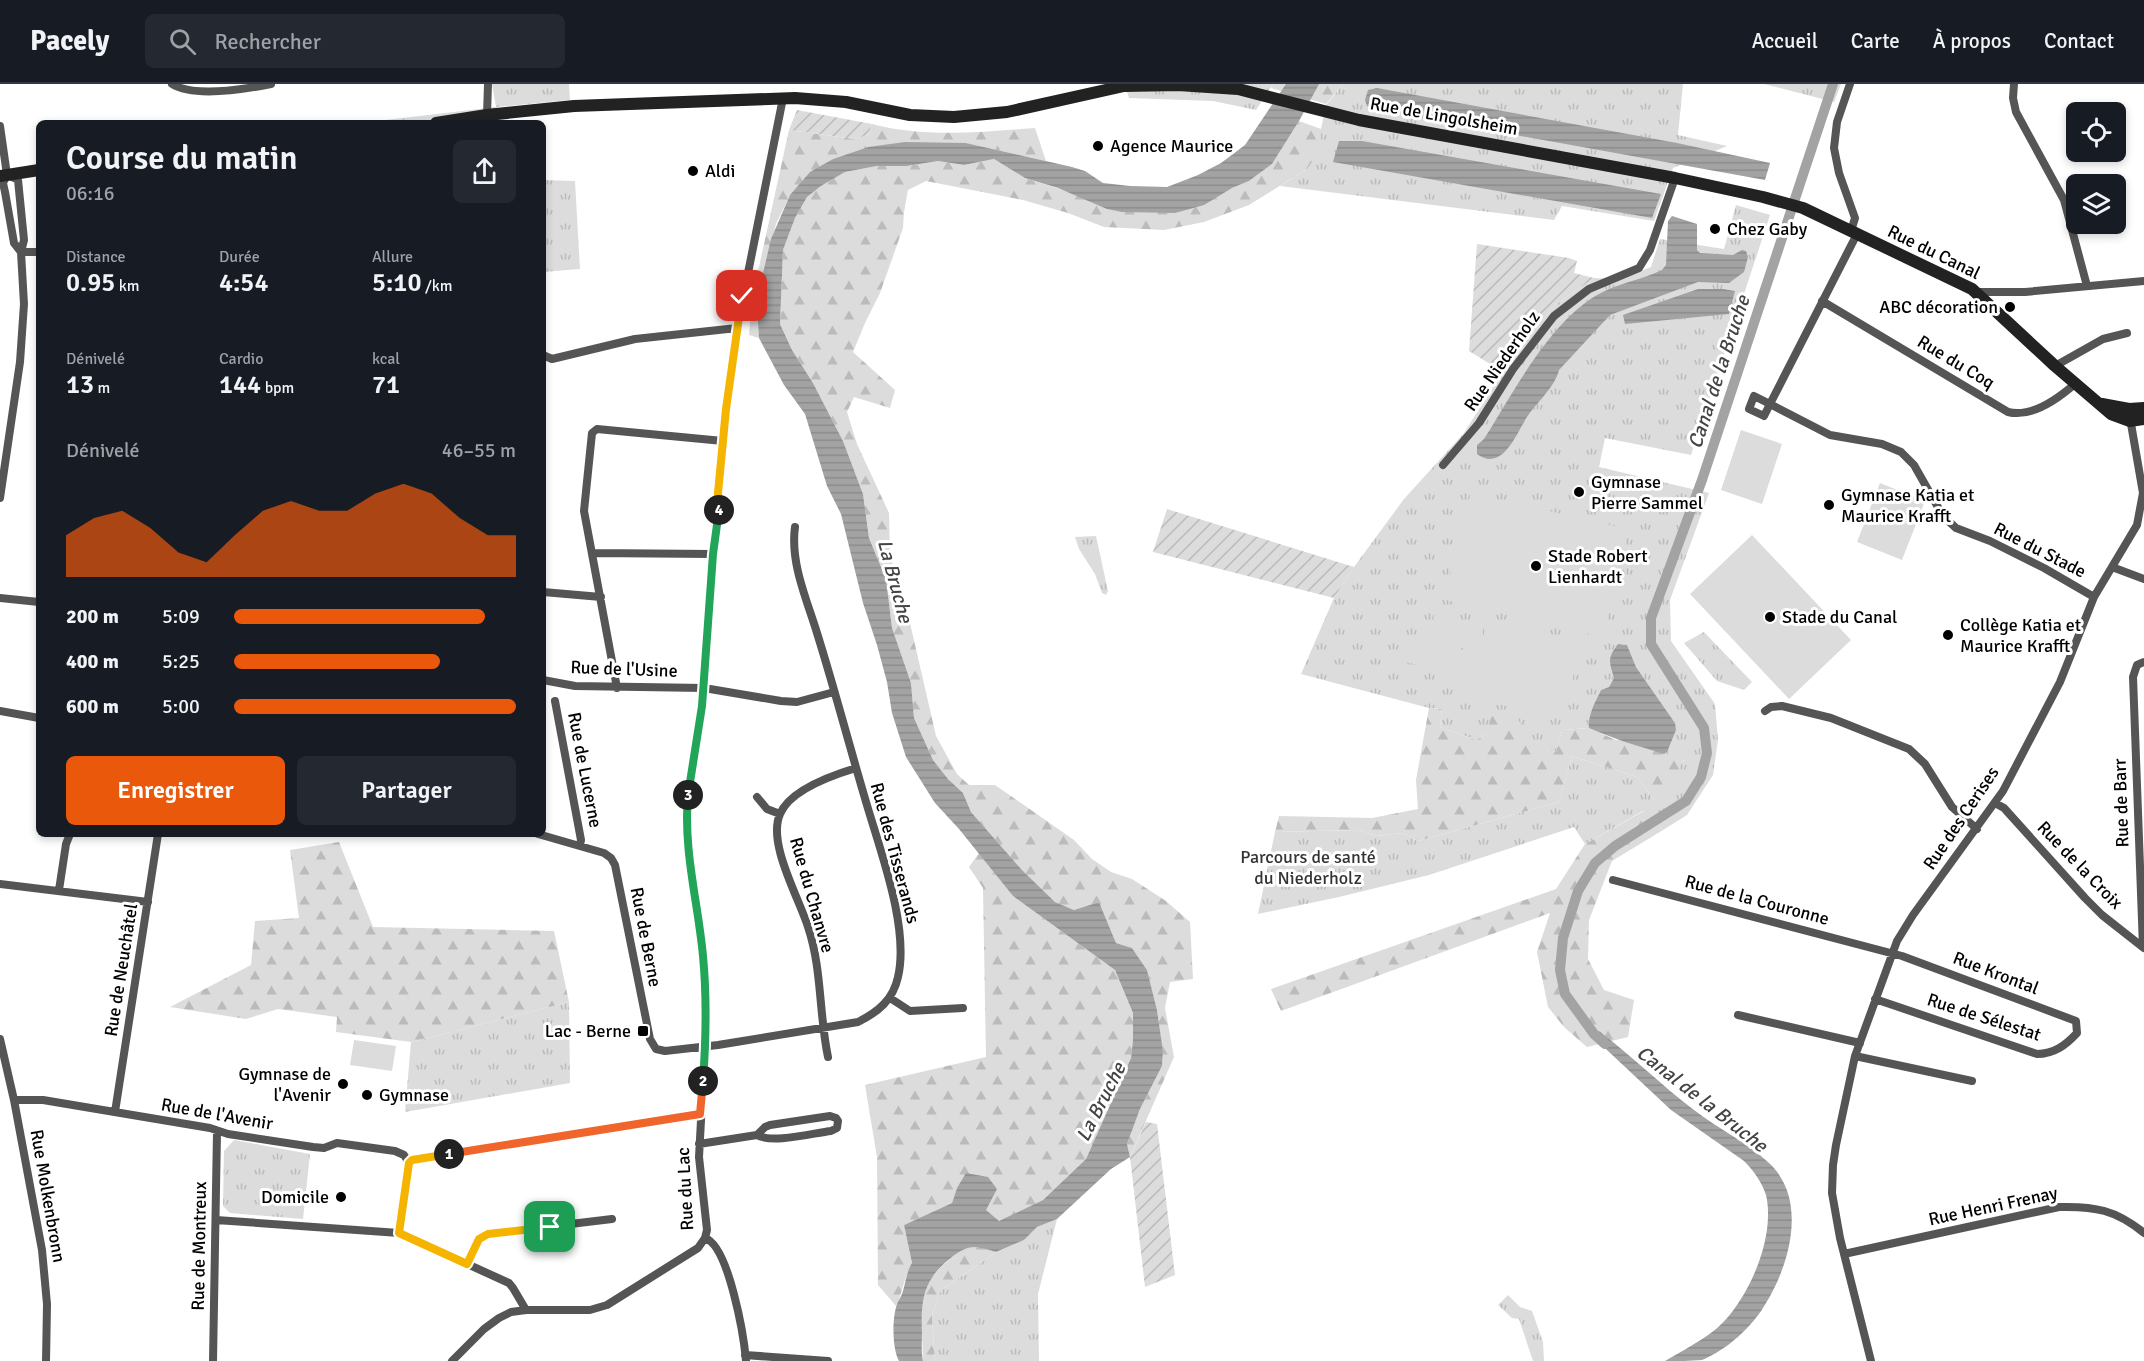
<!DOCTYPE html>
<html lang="fr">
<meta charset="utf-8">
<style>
body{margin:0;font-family:Signika,sans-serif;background:#242831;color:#f1f3f6;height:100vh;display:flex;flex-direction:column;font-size:22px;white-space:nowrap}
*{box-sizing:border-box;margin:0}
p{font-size:20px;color:#9ea1a6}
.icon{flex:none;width:33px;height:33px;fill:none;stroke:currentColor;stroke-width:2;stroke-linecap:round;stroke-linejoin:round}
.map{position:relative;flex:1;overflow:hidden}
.panel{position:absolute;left:36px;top:36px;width:510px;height:717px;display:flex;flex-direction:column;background:#171b24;border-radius:9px;box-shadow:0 3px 9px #0003}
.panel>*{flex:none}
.buttons{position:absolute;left:2066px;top:18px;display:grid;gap:12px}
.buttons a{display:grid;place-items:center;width:60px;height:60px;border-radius:9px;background:#171b24;box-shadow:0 3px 9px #0003;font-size:30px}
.pin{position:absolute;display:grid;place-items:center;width:51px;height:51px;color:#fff;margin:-26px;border-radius:12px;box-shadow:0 3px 9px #0006}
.km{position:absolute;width:30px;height:30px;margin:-15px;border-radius:50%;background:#222;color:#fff;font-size:16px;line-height:30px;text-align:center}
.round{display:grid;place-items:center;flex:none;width:63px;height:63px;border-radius:9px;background:#242831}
.overview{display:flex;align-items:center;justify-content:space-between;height:102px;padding:0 30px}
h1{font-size:33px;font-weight:600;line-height:45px}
.stats{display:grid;grid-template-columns:repeat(3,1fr);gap:9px;height:102px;padding:6px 30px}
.stats div{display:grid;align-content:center}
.stats b{font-size:26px;font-weight:600}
.stats small{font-size:16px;font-weight:400}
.stats p{font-size:16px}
.chart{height:168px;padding:12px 30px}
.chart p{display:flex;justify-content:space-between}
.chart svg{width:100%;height:108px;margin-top:6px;fill:#ea580c;opacity:.7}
.cta{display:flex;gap:12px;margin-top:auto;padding:12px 30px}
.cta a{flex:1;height:69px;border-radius:9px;background:#ea580c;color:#fff;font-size:24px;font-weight:600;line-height:69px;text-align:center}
.cta a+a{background:#242831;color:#f1f3f6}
ul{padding:0 30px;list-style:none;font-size:20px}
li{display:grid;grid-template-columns:96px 72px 1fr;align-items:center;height:45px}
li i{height:15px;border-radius:8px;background:#ea580c}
header{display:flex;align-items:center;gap:36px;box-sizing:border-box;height:84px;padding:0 30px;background:#171b24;border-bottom:2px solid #363941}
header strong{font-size:28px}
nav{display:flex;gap:33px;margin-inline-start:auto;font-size:21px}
.search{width:420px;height:54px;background:#242831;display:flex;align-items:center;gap:15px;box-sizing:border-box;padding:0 21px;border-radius:9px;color:#9ea1a6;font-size:22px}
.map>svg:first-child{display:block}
</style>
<header>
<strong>Pacely</strong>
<div class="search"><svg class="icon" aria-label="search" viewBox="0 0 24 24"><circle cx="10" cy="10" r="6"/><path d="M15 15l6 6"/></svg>Rechercher</div>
<nav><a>Accueil</a><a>Carte</a><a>À propos</a><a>Contact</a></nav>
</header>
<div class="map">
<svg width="2144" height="1277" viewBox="0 0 2144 1277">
<defs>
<pattern id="grass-tufts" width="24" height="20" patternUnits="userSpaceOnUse" patternTransform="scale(1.5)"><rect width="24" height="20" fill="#dcdcdc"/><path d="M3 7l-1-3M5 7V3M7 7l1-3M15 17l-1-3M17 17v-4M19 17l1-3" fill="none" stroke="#bbb"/></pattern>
<pattern id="forest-firs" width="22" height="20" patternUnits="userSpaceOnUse" patternTransform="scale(1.5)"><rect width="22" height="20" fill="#dcdcdc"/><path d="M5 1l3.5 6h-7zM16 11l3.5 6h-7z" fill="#bbb"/></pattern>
<pattern id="garden-furrows" width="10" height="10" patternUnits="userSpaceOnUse" patternTransform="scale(1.5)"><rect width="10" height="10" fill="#dcdcdc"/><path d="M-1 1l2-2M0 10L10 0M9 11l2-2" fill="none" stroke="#bbb"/></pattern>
<pattern id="water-rules" width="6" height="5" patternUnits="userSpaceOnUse" patternTransform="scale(1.5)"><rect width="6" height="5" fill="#a3a3a3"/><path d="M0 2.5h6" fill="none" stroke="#8b8b8b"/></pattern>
</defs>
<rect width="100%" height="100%" fill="#fff"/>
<path fill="url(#grass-tufts)" d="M492 0H569L570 16 497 23 491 39H360L496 23Z
M1125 0H1273L1256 26 1213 17 1129 14Z
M1343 0H1683L1678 51 1727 62 1673 84 1654 137 1562 122 1554 136 1280 102 1307 85 1321 57V45L1326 21Z
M1764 0H1841L1834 18Z
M543 96 575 97 580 185 543 188Z
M1736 121 1770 131 1691 371 1605 354 1599 383 1709 409 1670 516 1671 557 1715 620 1718 656 1713 691 1687 731 1663 746 1643 727 1585 760 1574 743 1429 791 1339 813 1258 830 1275 748 1359 746 1376 752 1403 749 1418 757 1559 718 1572 672 1637 693 1654 716 1684 676 1664 670 1667 668 1675 639 1636 583 1627 562 1623 560 1615 564C1608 579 1609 579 1614 594L1609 603 1601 606C1596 616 1587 634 1589 644L1562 646 1556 668 1487 650 1476 656 1440 643 1442 625 1429 624 1301 590 1334 514 1354 483 1404 415 1464 349 1503 287 1554 222 1594 194 1620 195 1651 183 1660 155 1724 165Z
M1096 452 1108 507 1106 511 1102 509 1095 490 1079 465 1075 453Z
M1704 548 1752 598 1744 606 1717 597 1684 559Z
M569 918 570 999 405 1028 411 958Z
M234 1056 310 1070 303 1135 230 1129 223 1122 224 1067Z
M1057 1135 1038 1210 1039 1277H935L932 1232 940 1207 996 1168 1024 1156 1037 1143Z
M1508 1211 1520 1223 1532 1227 1543 1258 1544 1277H1533L1519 1235 1512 1234 1498 1221Z"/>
<path fill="url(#forest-firs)" d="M1273 0H1343L1326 20 1271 4Z
M1299 37 1321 45V57L1316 72 1307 85 1249 121 1204 138 1164 146 1104 143 1068 129 1023 116 926 97 908 106 904 128 903 144 880 209 865 239 853 268 895 306 890 324 854 313 847 328 857 360 889 429 890 471 910 539 936 652 957 690 969 701H995L1074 756 1092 775 1111 788 1132 795 1166 817 1190 838 1193 895 1170 898 1165 924 1174 973 1130 1073 1127 1060 1140 1025 1162 982 1163 967 1157 926 1147 886 1132 864 1116 859 1099 818 1074 826 1055 818 1022 786 971 728 963 709 948 695 933 676 914 634 911 599 892 544 886 495 869 454 863 410 843 357 813 299 792 266 780 240 783 166 795 134 807 113 821 102 845 88 877 82H907L938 77 964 81 994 75 1025 94 1072 109 1232 104 1249 97 1272 80Z
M872 40C925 54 981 48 1035 44L1046 77 966 59 868 63 833 75 790 111 776 140 761 198 757 225 759 254 749 251 752 215 789 46 855 55 868 51Z
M1429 624 1442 625 1440 643 1476 656 1487 650 1491 632 1519 637 1534 661 1556 668 1562 646 1589 644 1616 656H1625L1632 660 1684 675 1670 702 1654 716 1637 693 1572 672 1559 718 1418 757 1403 749 1376 752 1359 746 1275 748 1279 732 1372 734 1418 725 1416 696Z
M1644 727 1663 746 1612 777 1589 836 1588 875 1604 906 1634 916 1628 953 1587 963 1564 943 1548 923 1537 868 1550 829 1281 927 1271 905 1556 805 1585 760Z
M339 758 373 843 554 847 569 918 411 958 336 948 337 933 278 925 246 935 170 923 251 881 255 837 299 834 290 766Z
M979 769 1013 812 1115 886 1133 929V957L1131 974 1086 1075 1043 1116 999 1138 957 1104 952 1119 904 1141 912 1179C904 1193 903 1208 896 1222L878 1201 877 1073 865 1001 986 973 983 804 969 783Z
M979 1163 996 1168 940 1207 932 1232 935 1277H923L921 1220 928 1198 940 1184 963 1164Z"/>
<path fill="url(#garden-furrows)" d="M797 26 872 40 868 51 855 55 789 46Z
M1477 160 1569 174 1577 177 1574 189 1594 194 1554 222 1503 288 1469 267Z
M1167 425 1354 483 1334 514 1153 468Z
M1146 1038 1157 1040 1175 1191 1145 1203 1130 1073Z"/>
<path fill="#dcdcdc" d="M1741 346 1782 360 1762 420 1721 406Z
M1880 399 1925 417 1902 476 1857 458Z
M1471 409 1627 445 1621 487 1602 553 1446 516 1457 450Z
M1752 451 1851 556 1789 615 1690 510Z
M1434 531 1484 543 1467 608 1454 605 1463 564H1461L1456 589 1405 578 1411 552 1429 556Z
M1487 536 1581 557 1564 635 1470 614Z
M354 956 396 962 392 987 350 981Z"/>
<path fill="url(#water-rules)" d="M1286 0H1319L1299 37 1272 80 1249 97 1232 104 1204 121 1175 129 1122 128 1107 125 1058 104 1025 94 994 75 964 81 938 77 907 82H877L845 88 821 102 807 113 795 134 783 166 780 240 792 266 813 299 843 357 863 410 869 454 886 495 892 544 911 599 914 634 933 676 948 695 963 709 971 728 1022 786 1055 818 1074 826 1099 818 1116 859 1132 864 1147 886 1157 926 1163 967 1162 982 1140 1025 1127 1060 1130 1073 1111 1085 1057 1135 1037 1143 1024 1156 996 1168C971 1160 966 1161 946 1178 922 1199 921 1219 922 1249 922 1258 921 1268 923 1277H899C892 1264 892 1234 897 1220 898 1216 902 1212 903 1207 906 1197 906 1189 912 1179L904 1141 952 1119 957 1104 966 1089 988 1093 997 1105 986 1126 999 1137 1043 1116 1086 1075 1131 974 1133 956V929L1115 886 1013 812 959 745 935 719 906 673 892 629 887 598 877 561 863 519 841 430 827 402 805 330 784 301 759 254 757 225 761 198 771 155 790 111 810 88 833 75 868 63 905 58 966 59 1072 83 1085 87 1103 99 1130 102 1167 103 1198 91 1221 79 1245 61Z
M1377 4 1677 59 1770 79 1765 96 1377 26 1367 22 1365 16 1368 6Z
M1339 57H1362L1661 110 1652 134 1333 78Z
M1672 132 1697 140V166L1700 169 1733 171 1742 166 1746 167 1748 173 1744 188 1729 199 1698 198 1610 231 1559 286C1555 303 1537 318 1527 333 1517 348 1503 389 1477 370V361L1484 355C1513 309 1549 239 1597 211 1618 199 1641 196 1662 186L1666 181 1668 137Z
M1698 205H1723L1735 207 1729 230 1625 240 1623 231Z
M1618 560 1627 561 1636 583 1675 639 1676 646 1667 668 1664 670C1638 662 1614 655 1589 644 1587 633 1596 616 1601 606L1609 603 1614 594C1609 579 1607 574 1618 560Z
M1599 947C1632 972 1661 1001 1694 1026 1718 1045 1747 1058 1769 1079 1808 1115 1790 1180 1766 1219 1753 1242 1727 1266 1702 1276 1692 1277 1676 1277 1665 1277 1682 1267 1701 1257 1716 1245 1748 1218 1776 1153 1766 1111 1762 1098 1753 1086 1744 1077L1671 1026 1592 952Z"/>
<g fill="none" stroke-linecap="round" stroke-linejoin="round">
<path stroke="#a3a3a3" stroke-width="10" d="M1605 960 1594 950 1565 910 1560 886 1563 854 1578 807 1595 779 1615 762 1686 717 1701 693 1707 669 1704 644 1651 560V534L1702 396 1833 0"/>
<path stroke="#555" stroke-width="8" d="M172 0C194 14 246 5 271 0
M1850 0 1837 38 1834 64 1839 89 1855 134 1851 147
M2014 0 2013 14 2016 28 2064 116 2087 202
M487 31 488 0
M0 42 7 91
M7 91 3 99 5 108 14 159 21 168
M1857 150 1770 320 1754 312 1749 325 1764 332 1770 320 1830 351 1882 360 1901 368 1914 381 1943 432 1956 444 1990 457 2044 484 2094 513
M21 168H39
M1978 208H2025L2144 197
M1822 217 2008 328C2032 334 2059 314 2076 299
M543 271 552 275 635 255 737 244
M2055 282 2103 255 2127 249
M1443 381 1479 339 1513 285 1554 232 1589 205 1639 184 1650 166 1675 94
M0 414 20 278 24 220 21 168 24 156 18 96 8 91
M592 469 713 470
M2112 483 2144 495
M543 508 601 513
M0 514 39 518
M543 596 575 602 704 604 781 617 797 618 834 608
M617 604 584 427 592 349 597 345 723 357
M555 617 581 756 580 761
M0 627 39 634
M1765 627 1771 623 1782 622 1831 634 1909 665 1925 680 1952 723 1977 745
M757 713 767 725 780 730
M1995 719 2004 724 2085 814 2102 831 2144 864
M538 750 604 769 611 774 615 781 650 955 656 965 665 967 718 961 858 938C878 928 893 916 898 893 910 842 878 761 864 711 848 657 834 603 817 549 807 516 790 479 795 443
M1613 796 1902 872 2076 937 2077 949C2066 961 2054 970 2037 970L1875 915
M0 800 148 818
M59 806 66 760 70 750
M2143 863 2133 593 2137 581 2144 578
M890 914 910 927 963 924
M1738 931 1860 959
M0 955 14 1016 42 1166 47 1220 46 1277
M1855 972 1972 997
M828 973C819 931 822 884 808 843 799 814 767 759 780 730 790 706 833 691 856 684
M14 1016H43L210 1044 228 1050 313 1063 324 1064 337 1059 395 1067 404 1071 409 1079
M115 1028 158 750
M699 1060 757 1051 765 1043 770 1041 830 1032 836 1034 838 1037 837 1044 831 1047C813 1049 772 1060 757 1051
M216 1136 399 1149 509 1199 513 1204 526 1226
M399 1149 407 1084 412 1076 701 1030
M705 1154C729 1162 744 1253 746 1277
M1844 1170 2059 1123C2095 1122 2116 1126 2144 1149
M467 1180 479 1155 488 1150 612 1135
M745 1271 828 1277
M213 1277 217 1048
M452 1277 484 1245 499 1234 511 1228 526 1226H590L607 1221 698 1164 705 1154 707 1146 699 1073 705 963V897L703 870 687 762V723L702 622 713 470 719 428 718 409 721 377 737 244 783 14
M1871 1277 1840 1154 1832 1109 1833 1081 1836 1061 1855 972 1897 857 1913 831 2003 707 2060 598 2094 513 2137 441 2143 409 2130 334"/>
<path stroke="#222" stroke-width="12" d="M436 39 487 31 574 22 795 14 846 18 910 31 954 33 1007 28 1124 2 1178 1 1238 5 1359 36 1675 94 1763 113 1803 124 1972 205 2055 282 2111 330 2130 337 2144 335
M0 92 39 86
M2102 320 2129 325 2144 324"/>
</g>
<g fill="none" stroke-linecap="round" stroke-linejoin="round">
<g stroke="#fff" stroke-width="12">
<path id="split-1" d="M449 1070 412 1076 409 1079 399 1149 467 1180 479 1155 488 1150 550 1143"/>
</g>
<g stroke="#fff" stroke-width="12">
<path id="split-2" d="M449 1070 700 1030 703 997"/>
</g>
<g stroke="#fff" stroke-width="12">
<path id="split-3" d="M688 711C683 766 698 818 703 872 707 914 706 956 703 997"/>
</g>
<g stroke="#fff" stroke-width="12">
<path id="split-4" d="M688 711 702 622 713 470 719 426"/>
</g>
<g stroke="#fff" stroke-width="12">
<path id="split-5" d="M719 426 718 409 726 325 742 212"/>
</g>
<use href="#split-1" stroke="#f5b400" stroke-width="8"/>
<use href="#split-2" stroke="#f0652b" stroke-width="8"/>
<use href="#split-3" stroke="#22a559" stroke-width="8"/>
<use href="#split-4" stroke="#22a559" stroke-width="8"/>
<use href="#split-5" stroke="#f5b400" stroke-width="8"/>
</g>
<g fill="#000" stroke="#fff" stroke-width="2">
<circle cx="1098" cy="62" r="6"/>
<circle cx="693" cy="87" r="6"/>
<circle cx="1715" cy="145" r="6"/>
<circle cx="2010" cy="223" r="6"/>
<circle cx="1579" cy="408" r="6"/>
<circle cx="1829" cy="421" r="6"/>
<circle cx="1536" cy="482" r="6"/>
<circle cx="1770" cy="533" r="6"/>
<circle cx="1948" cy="551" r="6"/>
<rect x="637" y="941" width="12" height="12" rx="3"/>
<circle cx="343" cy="1000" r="6"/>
<circle cx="367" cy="1011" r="6"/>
<circle cx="341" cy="1113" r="6"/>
</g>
<g text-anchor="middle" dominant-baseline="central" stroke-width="6" stroke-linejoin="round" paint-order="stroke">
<g font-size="18" fill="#000" stroke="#fff">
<text transform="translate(1444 32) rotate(10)">Rue de Lingolsheim</text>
<text transform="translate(1934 168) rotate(26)">Rue du Canal</text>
<text transform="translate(1502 277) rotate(-55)">Rue Niederholz</text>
<text transform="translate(1956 278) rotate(31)">Rue du Coq</text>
<text transform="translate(2040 466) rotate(27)">Rue du Stade</text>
<text transform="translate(624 585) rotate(2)">Rue de l'Usine</text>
<text transform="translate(585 686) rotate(79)">Rue de Lucerne</text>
<text transform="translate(2121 719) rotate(-92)">Rue de Barr</text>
<text transform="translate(1961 734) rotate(-56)">Rue des Cerises</text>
<text transform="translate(895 769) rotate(75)">Rue des Tisserands</text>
<text transform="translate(2080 781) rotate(46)">Rue de la Croix</text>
<text transform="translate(812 811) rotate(74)">Rue du Chanvre</text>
<text transform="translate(1757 816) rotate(15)">Rue de la Couronne</text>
<text transform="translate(646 853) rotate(79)">Rue de Berne</text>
<text transform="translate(121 886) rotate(-81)">Rue de Neuchâtel</text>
<text transform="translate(1996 889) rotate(21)">Rue Krontal</text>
<text transform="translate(1984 933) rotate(18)">Rue de Sélestat</text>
<text transform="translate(217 1030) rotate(10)">Rue de l'Avenir</text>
<text transform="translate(685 1105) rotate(-93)">Rue du Lac</text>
<text transform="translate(48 1112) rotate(80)">Rue Molkenbronn</text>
<text transform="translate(1993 1122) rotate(-12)">Rue Henri Frenay</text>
<text transform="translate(199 1162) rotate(-89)">Rue de Montreux</text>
</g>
<g font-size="18" fill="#000" stroke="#fff" text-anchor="start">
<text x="1110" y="62">Agence Maurice</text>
<text x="705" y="87">Aldi</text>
<text x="1727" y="145">Chez Gaby</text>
<text x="1998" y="223" text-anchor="end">ABC décoration</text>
<text x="1591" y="398">Gymnase<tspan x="1591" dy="21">Pierre Sammel</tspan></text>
<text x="1841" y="411">Gymnase Katia et<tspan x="1841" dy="21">Maurice Krafft</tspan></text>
<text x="1548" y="472">Stade Robert<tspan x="1548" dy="21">Lienhardt</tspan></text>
<text x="1782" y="533">Stade du Canal</text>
<text x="1960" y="541">Collège Katia et<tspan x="1960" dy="21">Maurice Krafft</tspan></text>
<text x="631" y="947" text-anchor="end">Lac - Berne</text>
<text x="331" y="990" text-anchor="end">Gymnase de<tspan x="331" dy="21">l'Avenir</tspan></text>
<text x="379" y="1011">Gymnase</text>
<text x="329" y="1113" text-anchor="end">Domicile</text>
</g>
<g font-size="18" fill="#333" stroke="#fff">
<text x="1308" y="773">Parcours de santé<tspan x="1308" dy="21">du Niederholz</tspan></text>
</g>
<g font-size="20" font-style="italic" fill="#444" stroke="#fff">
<text transform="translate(1719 288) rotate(-72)">Canal de la Bruche</text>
<text transform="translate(895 497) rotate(75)">La Bruche</text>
<text transform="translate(1702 1015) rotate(38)">Canal de la Bruche</text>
<text transform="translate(1101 1018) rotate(-63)">La Bruche</text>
</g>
</g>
</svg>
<div class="buttons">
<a><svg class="icon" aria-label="locate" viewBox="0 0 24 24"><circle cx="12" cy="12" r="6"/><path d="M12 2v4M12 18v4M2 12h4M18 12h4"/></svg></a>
<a><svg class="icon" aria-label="layers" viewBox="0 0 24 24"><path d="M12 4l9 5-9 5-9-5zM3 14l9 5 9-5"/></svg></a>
</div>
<div class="pin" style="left:550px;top:1143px;background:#1e9e55"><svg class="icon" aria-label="arrive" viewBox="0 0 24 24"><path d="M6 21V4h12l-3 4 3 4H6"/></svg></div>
<div class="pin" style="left:742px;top:212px;background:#d93025"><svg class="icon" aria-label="check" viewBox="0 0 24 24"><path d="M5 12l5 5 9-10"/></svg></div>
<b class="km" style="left:449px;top:1070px">1</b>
<b class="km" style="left:703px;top:997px">2</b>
<b class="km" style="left:688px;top:711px">3</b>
<b class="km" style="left:719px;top:426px">4</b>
<section class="panel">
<div class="overview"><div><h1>Course du matin</h1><p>06:16</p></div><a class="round"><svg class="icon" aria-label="share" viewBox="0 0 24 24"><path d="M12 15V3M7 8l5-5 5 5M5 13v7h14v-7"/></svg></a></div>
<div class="stats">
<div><p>Distance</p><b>0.95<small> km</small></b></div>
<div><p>Durée</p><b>4:54</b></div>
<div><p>Allure</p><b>5:10<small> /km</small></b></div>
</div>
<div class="stats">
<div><p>Dénivelé</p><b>13<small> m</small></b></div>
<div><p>Cardio</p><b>144<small> bpm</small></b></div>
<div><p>kcal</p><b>71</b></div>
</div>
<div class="chart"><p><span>Dénivelé</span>46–55 m</p>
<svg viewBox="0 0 160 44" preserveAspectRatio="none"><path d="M0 44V27L10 20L20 17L30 24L40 34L50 38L60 27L70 17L80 13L90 17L100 17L110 10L120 6L130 10L140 20L150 27L160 27V44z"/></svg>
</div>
<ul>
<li><b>200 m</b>5:09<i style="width:89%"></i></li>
<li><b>400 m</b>5:25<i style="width:73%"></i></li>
<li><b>600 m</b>5:00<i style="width:100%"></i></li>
</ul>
<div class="cta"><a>Enregistrer</a><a>Partager</a></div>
</section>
</div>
